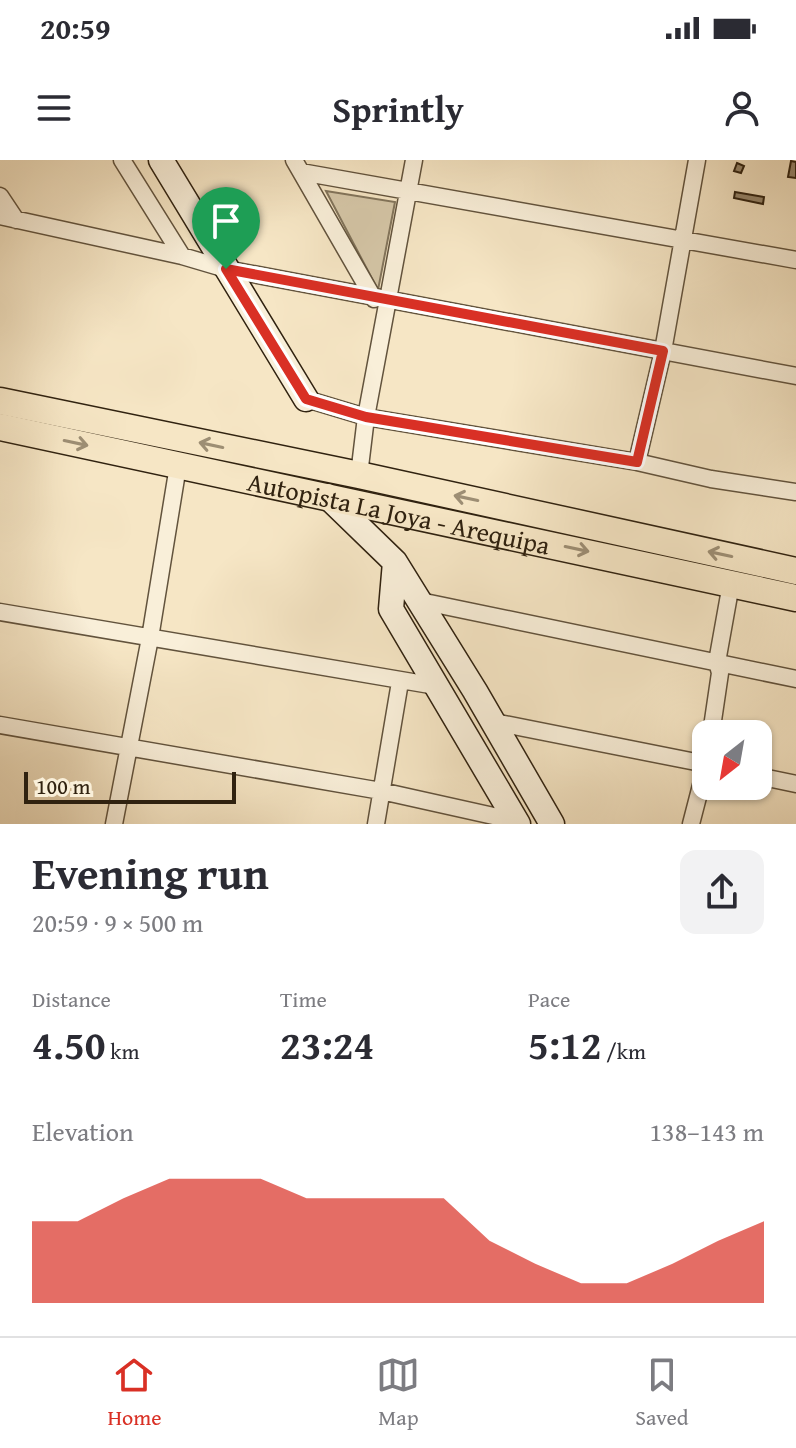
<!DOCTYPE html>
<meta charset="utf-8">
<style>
body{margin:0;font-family:"Gentium Book Plus",serif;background:#f2f2f3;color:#2b2b33;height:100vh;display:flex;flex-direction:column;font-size:30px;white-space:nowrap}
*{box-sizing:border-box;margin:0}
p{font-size:26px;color:#7c7c81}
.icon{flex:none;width:44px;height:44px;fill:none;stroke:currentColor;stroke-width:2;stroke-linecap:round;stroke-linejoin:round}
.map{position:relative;height:664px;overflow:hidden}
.details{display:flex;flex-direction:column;background:#fff;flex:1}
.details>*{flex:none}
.needle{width:52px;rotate:211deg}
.buttons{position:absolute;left:692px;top:560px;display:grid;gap:16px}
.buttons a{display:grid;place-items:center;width:80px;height:80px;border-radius:16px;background:#fff;box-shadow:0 2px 6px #0004;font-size:40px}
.scale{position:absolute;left:24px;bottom:20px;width:212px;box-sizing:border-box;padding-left:8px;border:4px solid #302210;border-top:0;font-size:22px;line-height:28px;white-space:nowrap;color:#302210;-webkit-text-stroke:6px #f9efd9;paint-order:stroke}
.pin{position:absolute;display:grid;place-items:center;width:68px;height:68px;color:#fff;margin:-82px -34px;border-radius:50% 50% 50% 0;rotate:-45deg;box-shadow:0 0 8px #0007}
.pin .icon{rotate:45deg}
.round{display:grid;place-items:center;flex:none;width:84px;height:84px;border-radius:16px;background:#f2f2f3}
.overview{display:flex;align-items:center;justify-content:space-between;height:136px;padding:0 32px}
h1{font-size:44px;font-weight:600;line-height:60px}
.metrics{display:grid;grid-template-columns:repeat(3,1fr);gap:12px;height:136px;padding:8px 32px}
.metrics div{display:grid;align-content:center}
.metrics b{font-size:40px;font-weight:600}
.metrics small{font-size:22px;font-weight:400}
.metrics p{font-size:22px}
.chart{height:224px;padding:16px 32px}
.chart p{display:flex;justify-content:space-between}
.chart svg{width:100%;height:144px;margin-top:8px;fill:#d93025;opacity:.7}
.status{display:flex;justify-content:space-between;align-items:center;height:56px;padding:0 40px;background:#fff;direction:ltr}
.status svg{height:22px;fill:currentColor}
header{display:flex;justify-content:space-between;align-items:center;height:104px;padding:0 32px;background:#fff;font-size:36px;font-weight:600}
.tabs{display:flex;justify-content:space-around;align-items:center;height:112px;border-top:2px solid #e1e1e2;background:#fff;font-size:22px;color:#7c7c81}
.tabs a{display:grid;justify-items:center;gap:4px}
.tabs .selected{color:#d93025}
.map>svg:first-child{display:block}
</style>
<div class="status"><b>20:59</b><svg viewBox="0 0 49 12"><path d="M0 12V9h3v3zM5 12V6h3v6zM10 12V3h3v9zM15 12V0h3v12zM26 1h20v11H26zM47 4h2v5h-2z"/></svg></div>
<header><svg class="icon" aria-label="menu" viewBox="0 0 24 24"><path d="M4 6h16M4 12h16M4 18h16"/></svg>Sprintly<svg class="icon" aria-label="person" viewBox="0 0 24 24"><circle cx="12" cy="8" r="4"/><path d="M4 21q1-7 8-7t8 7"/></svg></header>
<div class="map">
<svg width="796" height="664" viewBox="0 0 796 664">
<rect width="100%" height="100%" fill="#f6e6c5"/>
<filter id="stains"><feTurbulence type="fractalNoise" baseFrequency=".0025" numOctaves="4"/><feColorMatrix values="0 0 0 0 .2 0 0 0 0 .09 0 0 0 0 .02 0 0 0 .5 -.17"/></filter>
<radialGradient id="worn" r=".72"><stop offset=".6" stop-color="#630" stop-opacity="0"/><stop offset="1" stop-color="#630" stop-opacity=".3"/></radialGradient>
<path fill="#d4c5a6" stroke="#82745b" stroke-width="2" d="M326 31 395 42 378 130Z"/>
<path fill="#97886e" stroke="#302210" stroke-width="2" d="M791 1 796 2V18L788 17Z
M737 3 744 6 741 13 734 11Z
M735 32 764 37 763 44 734 38Z"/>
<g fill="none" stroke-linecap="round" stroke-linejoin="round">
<g stroke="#62533d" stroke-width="19">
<path id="street" d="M122 0 182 96
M294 0 374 139
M301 12 796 100
M0 36 16 60
M0 56 182 96 226 109 796 216
M306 239 366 257 637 302 711 319 796 332
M637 302 663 191 697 0
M359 315 366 257 414 0
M420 441 796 519
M0 452 436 526
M494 562 706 604
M0 565 381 631 516 661
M711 574 720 513 717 502 731 424
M758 616 796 624
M114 664 150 478 178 306
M376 664 400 522
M691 664 706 606"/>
</g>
<g stroke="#302210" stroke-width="27">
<path id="secondary" d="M161 0 306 239
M327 336 395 402 475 531 552 664
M395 402 391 449 518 664"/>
</g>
<g stroke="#302210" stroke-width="29">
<g id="primary">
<path d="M0 241 359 315 796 411"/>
<path id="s1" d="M0 267 796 438"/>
</g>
</g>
<use href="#street" stroke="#f9efd9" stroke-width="16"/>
<use href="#secondary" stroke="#f9efd9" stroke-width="24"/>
<use href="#primary" stroke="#f6e6c5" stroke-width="26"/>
</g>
<defs><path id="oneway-shaft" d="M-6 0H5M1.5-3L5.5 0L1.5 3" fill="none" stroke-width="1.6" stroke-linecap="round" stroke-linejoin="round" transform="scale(2)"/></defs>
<g stroke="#9d8e74">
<use href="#oneway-shaft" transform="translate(76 283) rotate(12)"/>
<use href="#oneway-shaft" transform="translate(211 285) rotate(-168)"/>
<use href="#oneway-shaft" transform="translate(466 338) rotate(-168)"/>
<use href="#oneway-shaft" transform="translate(577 389) rotate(12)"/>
<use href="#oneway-shaft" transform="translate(720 394) rotate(-168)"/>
</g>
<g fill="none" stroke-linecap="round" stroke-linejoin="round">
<g stroke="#fff" stroke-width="16">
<path id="route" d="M226 109 663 191 637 302 366 257 306 239Z"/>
</g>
<use href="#route" stroke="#d93025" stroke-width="10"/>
</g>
<g text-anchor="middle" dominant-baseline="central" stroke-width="8" stroke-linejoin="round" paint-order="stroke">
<g font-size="26" fill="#302210" stroke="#f9efd9">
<text stroke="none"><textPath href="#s1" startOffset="408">Autopista La Joya - Arequipa</textPath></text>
</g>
</g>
<rect width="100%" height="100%" filter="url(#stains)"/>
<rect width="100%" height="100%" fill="url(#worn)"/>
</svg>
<div class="buttons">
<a><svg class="needle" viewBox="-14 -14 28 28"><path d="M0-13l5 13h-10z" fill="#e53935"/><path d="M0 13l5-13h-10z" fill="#7c7c81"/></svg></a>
</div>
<div class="scale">100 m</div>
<div class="pin" style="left:226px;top:109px;background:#1e9e55"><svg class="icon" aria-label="arrive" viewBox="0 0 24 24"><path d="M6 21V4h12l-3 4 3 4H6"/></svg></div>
</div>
<section class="details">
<div class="overview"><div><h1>Evening run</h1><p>20:59 · 9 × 500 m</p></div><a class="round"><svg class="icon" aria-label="share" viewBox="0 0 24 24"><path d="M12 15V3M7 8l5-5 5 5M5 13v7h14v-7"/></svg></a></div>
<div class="metrics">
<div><p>Distance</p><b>4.50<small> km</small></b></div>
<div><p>Time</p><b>23:24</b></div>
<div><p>Pace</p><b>5:12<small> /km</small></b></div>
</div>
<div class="chart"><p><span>Elevation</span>138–143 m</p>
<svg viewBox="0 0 160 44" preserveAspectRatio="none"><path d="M0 44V19L10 19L20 12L30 6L40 6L50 6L60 12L70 12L80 12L90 12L100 25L110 32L120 38L130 38L140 32L150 25L160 19V44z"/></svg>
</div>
</section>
<nav class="tabs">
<a class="selected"><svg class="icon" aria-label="home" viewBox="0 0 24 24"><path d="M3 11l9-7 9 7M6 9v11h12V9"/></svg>Home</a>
<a><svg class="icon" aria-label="map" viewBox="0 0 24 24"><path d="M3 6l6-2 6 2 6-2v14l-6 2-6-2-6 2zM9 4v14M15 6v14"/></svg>Map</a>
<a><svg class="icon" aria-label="saved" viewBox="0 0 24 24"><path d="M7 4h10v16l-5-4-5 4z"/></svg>Saved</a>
</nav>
